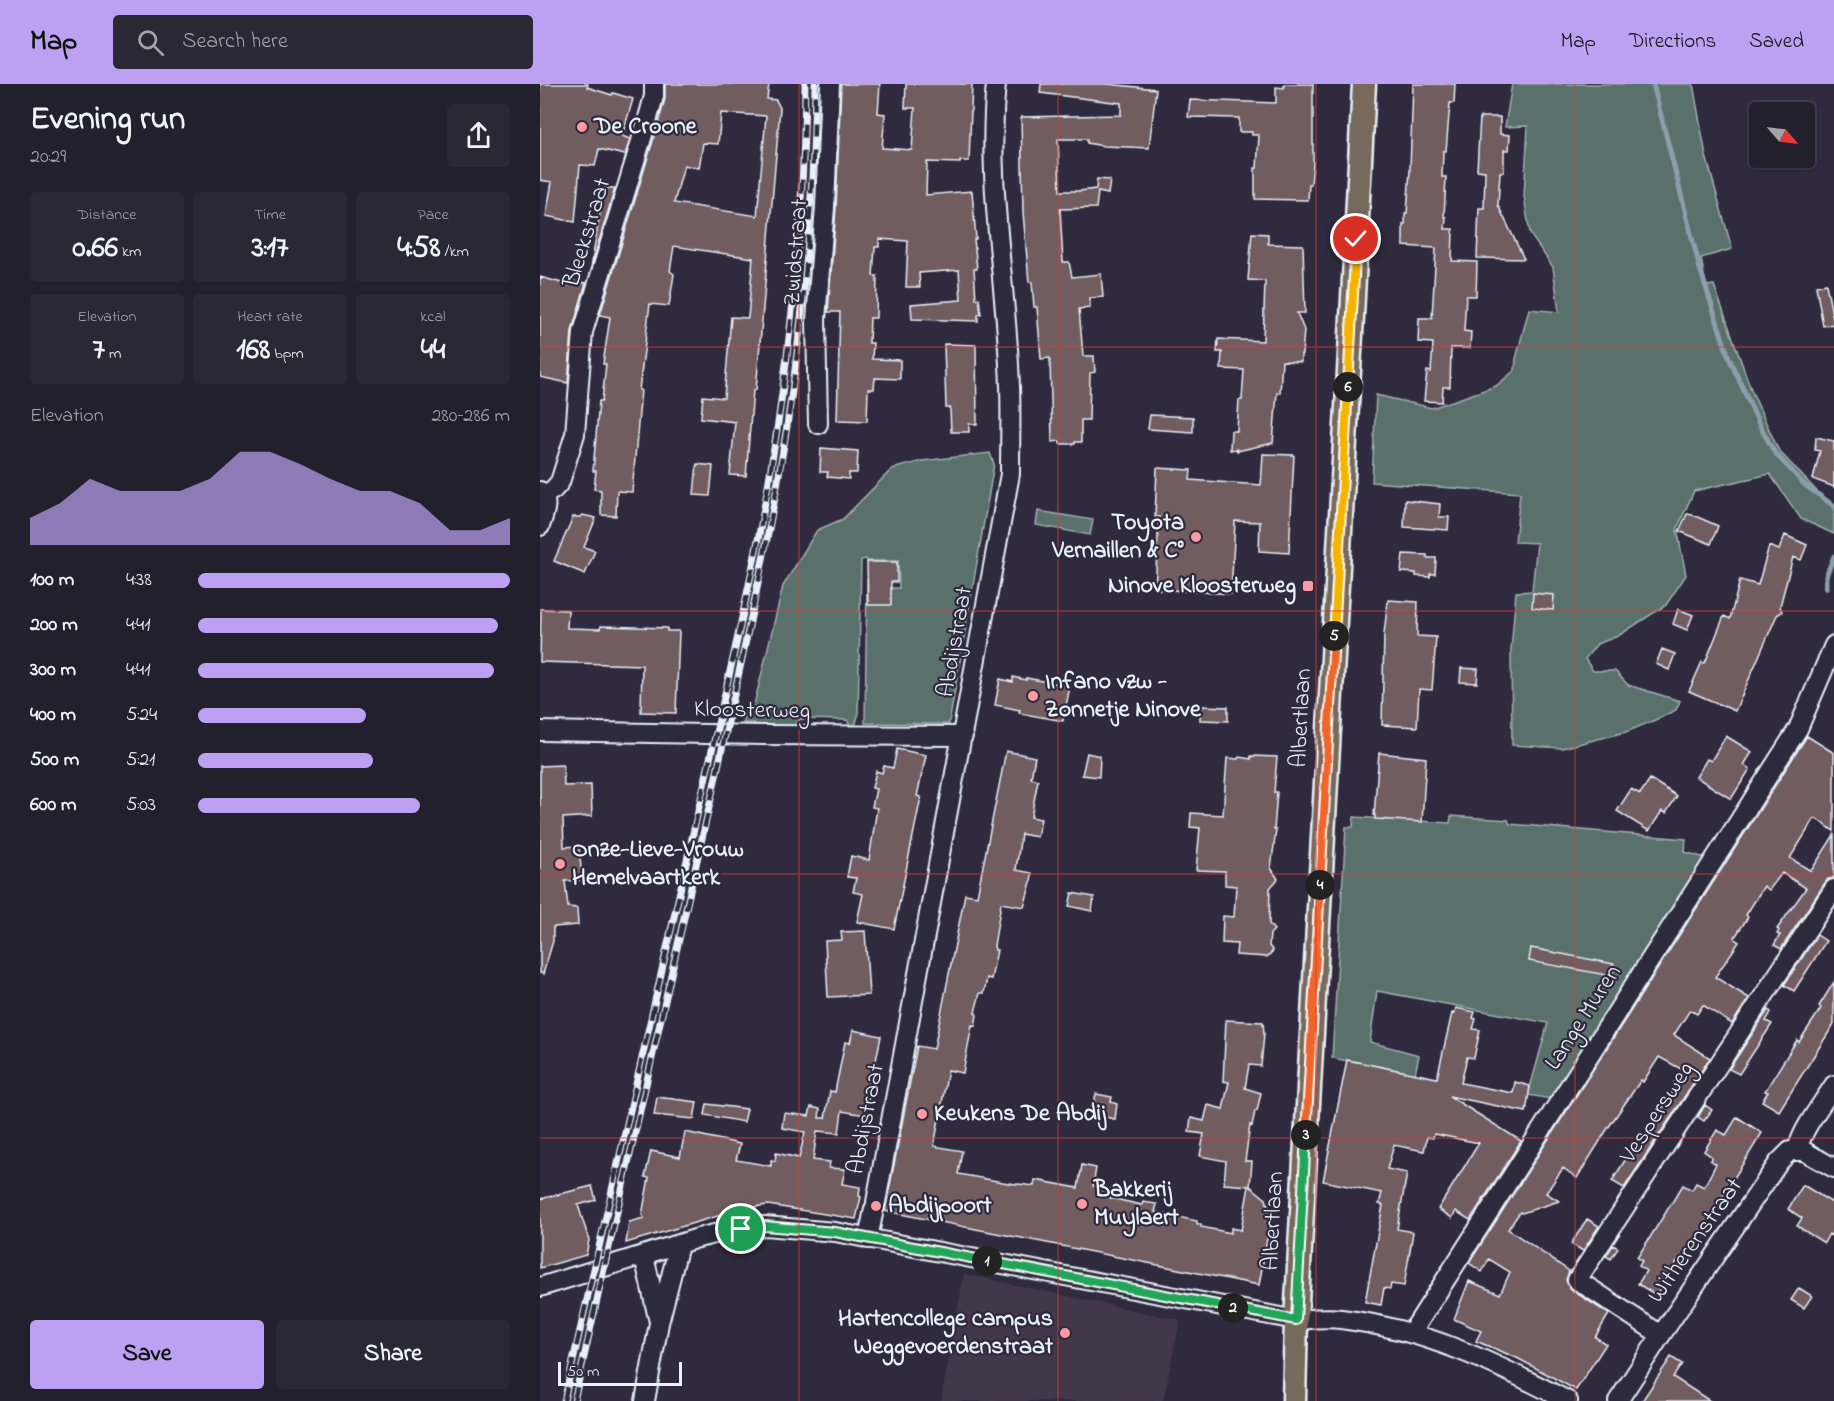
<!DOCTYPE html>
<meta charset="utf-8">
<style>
body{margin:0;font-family:"Indie Flower",sans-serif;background:#2b2836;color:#f1f3f6;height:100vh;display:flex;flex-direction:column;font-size:22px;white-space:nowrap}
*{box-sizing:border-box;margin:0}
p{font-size:20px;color:#a3a3aa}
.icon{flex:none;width:33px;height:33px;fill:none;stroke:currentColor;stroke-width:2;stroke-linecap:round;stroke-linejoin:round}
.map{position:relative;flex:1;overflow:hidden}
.sheet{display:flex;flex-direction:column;background:#23202e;width:540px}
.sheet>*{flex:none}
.needle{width:39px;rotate:118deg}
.fabs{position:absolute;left:1209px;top:18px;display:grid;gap:12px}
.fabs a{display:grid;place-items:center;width:66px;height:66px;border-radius:6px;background:#23202e;box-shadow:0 2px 4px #0004,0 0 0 2px #403e4a;font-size:30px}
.scale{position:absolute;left:18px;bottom:15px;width:124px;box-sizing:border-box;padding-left:6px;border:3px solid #e8f1f8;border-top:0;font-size:16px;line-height:21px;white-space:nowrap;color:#e8f1f8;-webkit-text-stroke:4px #2f2a3d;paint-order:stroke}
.pin{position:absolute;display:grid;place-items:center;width:51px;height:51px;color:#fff;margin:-26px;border:3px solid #fff;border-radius:50%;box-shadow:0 2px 6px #0007}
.km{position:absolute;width:30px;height:30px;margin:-15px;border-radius:50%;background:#222;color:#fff;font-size:16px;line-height:30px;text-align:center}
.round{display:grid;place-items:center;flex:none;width:63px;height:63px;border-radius:6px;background:#2b2836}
.overview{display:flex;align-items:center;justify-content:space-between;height:102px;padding:0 30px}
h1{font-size:33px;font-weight:800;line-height:45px}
.metrics{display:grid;grid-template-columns:repeat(3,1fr);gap:9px;height:102px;padding:6px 30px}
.metrics div{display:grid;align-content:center;border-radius:6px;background:#2b2836;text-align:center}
.metrics b{font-size:30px;font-weight:800}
.metrics small{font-size:16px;font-weight:400}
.metrics p{font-size:16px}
.chart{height:168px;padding:12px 30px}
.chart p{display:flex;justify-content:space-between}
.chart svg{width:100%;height:108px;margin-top:6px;fill:#bca0f2;opacity:.7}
.action{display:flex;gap:12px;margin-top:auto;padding:12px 30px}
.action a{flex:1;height:69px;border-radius:6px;background:#bca0f2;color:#111;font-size:24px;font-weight:800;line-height:69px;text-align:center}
.action a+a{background:#2b2836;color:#f1f3f6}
ul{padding:0 30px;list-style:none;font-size:20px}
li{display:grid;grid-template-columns:96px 72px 1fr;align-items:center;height:45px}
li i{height:15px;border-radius:8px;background:#bca0f2}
header{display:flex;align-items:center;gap:36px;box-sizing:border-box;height:84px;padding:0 30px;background:#bca0f2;color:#111}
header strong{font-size:28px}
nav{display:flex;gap:33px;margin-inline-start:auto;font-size:21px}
.search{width:420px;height:54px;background:#2b2836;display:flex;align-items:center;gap:15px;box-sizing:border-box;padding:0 21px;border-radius:6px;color:#a3a3aa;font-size:22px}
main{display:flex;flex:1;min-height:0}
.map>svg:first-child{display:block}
</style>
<header>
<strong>Map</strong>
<div class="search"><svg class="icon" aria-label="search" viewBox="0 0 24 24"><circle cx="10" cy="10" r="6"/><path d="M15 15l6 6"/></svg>Search here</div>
<nav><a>Map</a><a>Directions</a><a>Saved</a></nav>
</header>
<main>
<section class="sheet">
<div class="overview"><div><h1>Evening run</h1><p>20:29</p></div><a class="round"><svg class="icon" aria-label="share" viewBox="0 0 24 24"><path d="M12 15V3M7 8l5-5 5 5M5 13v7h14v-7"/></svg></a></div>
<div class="metrics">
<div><p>Distance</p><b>0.66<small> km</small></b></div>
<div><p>Time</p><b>3:17</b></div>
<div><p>Pace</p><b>4:58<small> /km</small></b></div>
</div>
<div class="metrics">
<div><p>Elevation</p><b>7<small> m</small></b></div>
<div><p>Heart rate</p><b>168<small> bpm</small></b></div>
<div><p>kcal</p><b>44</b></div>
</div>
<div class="chart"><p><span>Elevation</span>280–286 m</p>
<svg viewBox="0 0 160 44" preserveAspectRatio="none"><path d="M0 44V33L10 27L20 17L30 22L40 22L50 22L60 17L70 6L80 6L90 11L100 17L110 22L120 22L130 27L140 38L150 38L160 33V44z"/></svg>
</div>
<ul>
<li><b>100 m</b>4:38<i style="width:100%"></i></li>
<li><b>200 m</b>4:41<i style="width:96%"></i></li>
<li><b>300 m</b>4:41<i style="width:95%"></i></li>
<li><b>400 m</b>5:24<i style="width:54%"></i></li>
<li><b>500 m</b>5:21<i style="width:56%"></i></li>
<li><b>600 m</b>5:03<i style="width:71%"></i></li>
</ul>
<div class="action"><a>Save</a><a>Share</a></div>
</section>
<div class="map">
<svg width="1294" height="1317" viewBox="0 0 1294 1317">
<rect width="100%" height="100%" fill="#2f2a3d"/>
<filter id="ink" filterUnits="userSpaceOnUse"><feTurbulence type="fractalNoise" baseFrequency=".0167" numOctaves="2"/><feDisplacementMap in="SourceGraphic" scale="12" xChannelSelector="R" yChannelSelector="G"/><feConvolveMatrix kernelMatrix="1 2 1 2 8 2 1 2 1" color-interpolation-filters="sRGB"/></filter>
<g filter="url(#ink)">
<path fill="#433948" d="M424 1190 640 1236 623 1317H401Z"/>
<path fill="#5a6f6a" stroke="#a1b0b1" stroke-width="1.5" d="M972 0H1153L1166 72 1192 165 1161 174 1166 202 1174 201 1212 308 1239 367 1288 419 1294 423V450L1261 435 1230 390 1154 407 1137 445 1146 491 1126 521 1078 552 1057 560 1045 575 1053 587H1075L1088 601 1140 617 1136 626 1115 636 1086 648 1022 664 972 661 971 566 976 508 992 507 997 459 975 458 980 409 832 398 836 311 892 324 956 302 975 286 976 275 989 225 1019 228 1013 183 990 150 984 112 988 42 965 43Z
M450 369 454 380 409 640 325 639 327 495 351 504H359L358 477H327L326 475 321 476 318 632 316 639 311 643 307 636 260 635 254 645H225L213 639H203V630L213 625 243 502 277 446 303 435 352 385 382 377Z
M498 427 553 436 550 451 496 441Z
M911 732 968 736 970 740 1146 755 1145 768 1165 774 1011 1015 988 1011 1008 939 837 907 830 958 879 971 875 990 792 974 806 743H813L814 733 910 739Z"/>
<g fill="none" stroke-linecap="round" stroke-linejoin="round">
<path stroke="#8c9eab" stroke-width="5" d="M1113 0 1160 185 1189 274 1220 342 1235 369 1265 401 1294 422
M1286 504V492L1294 472"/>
</g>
<path fill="#715b60" stroke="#e8f1f8" stroke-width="1.5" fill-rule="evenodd" d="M0 0H48L47 3 72 11 73 9 93 15 82 52 90 55 85 71 59 65 55 82 40 81 35 138 6 132 12 98 0 96Z
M125 0H229L227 15 236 16 240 24 216 306H213L206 392 190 391 195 338 161 334 163 312 184 314 191 233 208 234 213 174 134 162 130 187 134 190 129 222 110 220 99 306H101L92 408 77 407 76 432 61 431V406L54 405 56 387H53L59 317H62L66 280H63L70 233 60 231 119 37 125 15ZM181 29 226 32 217 132 134 119 144 81 159 84 163 59 178 60Z
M301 0H340L338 29 345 30 342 64 372 66 375 24H365L366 0H432L429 77H420V79L387 78 386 111 432 107 436 155H434L437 185H434L436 215 439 214 441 230 438 231V237L372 235 371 220 421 216 419 186 379 189 380 203H366L368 157 339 155V163H335L333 192H337L336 234H330L329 259H333L332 275 360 276V295L335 294 334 305H328L327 337 297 336 300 228H288L296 124Z
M501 0H567L616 5 609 64 564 62 547 59V55H518L520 107H539L556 105 557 95 570 96 568 110 558 108 556 124 520 125 523 178H529L532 193 561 190 563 213 550 214V224L539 225 543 272H554L555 288 550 289 549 336H541V358H535V360H520V357L512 358 510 274 501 275 497 223H494L492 198H489L483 128 481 33 581 31V19L500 9Z
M744 0H773V79L771 100H769L768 116 715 115V84H717L719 51H712V48H699V34L648 33 650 16 736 19V3L744 4Z
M873 0H915L914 19H910L906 67H903L902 93H906L904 133H906L905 145H913L912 177 937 178 936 212H926L924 247 931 248 930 264H911L910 303H903L902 318 884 317 887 287 891 288 893 259 878 258 879 234H892L896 164 863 162V140H865V129H867L870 86Z
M940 33H960V50L970 51 969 66H964V88H960L958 121 984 175 937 174 939 124H944L945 87 937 86Z
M64 104H75L51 184Z
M712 149 728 150V160L763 161 765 229H757L764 246 762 270H761V278L742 277 740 309H737L733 359 697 367V365L690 366 691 347H697L699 316H702L704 286 681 285 682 268H677L678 255 723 257 725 197 708 196Z
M0 193 29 201 30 197 46 199 32 247 28 299 0 293Z
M1286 200 1294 240 1283 242 1276 202Z
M404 260 436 261 437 340H429V348H411L410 324H406Z
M610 331 653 333V348L608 345Z
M1276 353 1294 357V403L1273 395 1280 367 1275 366Z
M281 364 318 367 317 389H309V395L287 393 288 388H280Z
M723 370 754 371 749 469 719 467 720 438 695 437 691 510 615 505 619 433H615L617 384 651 386 650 396 721 401Z
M157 380 173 382 170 412 154 411Z
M865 416 900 420 899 433H909L908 446 864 443Z
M1147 430 1153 431 1178 442 1171 460 1139 447Z
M42 431 56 434 44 463 55 467 45 490 14 477 33 433H41Z
M1245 451 1267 461 1261 476 1253 473 1240 522 1242 528 1237 531 1195 627 1149 607 1162 578 1165 579 1184 532 1190 535 1200 496 1218 501 1229 462 1239 466Z
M863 470 887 471V474H896L895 490H890V493L876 492V489L861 488Z
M327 478H357V498H351V521H328Z
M993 509 1014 511 1013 526 992 524Z
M848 516 878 518 877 552 896 553 892 606 879 605 877 643 842 641 844 550Z
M1 525 28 526 27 544 60 545 61 542 127 544V547H139L136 629 101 628 102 581 0 578Z
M1138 525 1153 531 1147 546 1133 540Z
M1122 565 1135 570 1129 586 1116 580Z
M921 584 938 585 937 599 920 598Z
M473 593 486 596V594L530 602 523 637 479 629 480 626 455 621 460 595 473 598Z
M660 622 688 623V637L660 636Z
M1186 652 1212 668 1204 681 1210 685 1191 715 1156 693 1167 675 1171 677Z
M1267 652 1294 669V747L1275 734 1250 774 1271 787 1294 751V794L1288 795 1285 799 1241 865 1234 861 1240 851 1237 850 1239 846 1237 845 1266 804 1242 789 1229 806 1224 802 1206 831 1208 833 1195 853V855L1199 858 1175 893 1209 914 1192 940 1163 921 1157 930 1150 926 1134 951 1170 974 1084 1104 1072 1097 1101 1051 1103 1053 1115 1035 1137 1001 1134 999 1143 986 1119 973 1103 998 1101 996 1068 1044 1037 1094 1023 1084 1006 1109 1019 1117 982 1129 980 1128 968 1145 1029 1187 1026 1196 1030 1205 1069 1230 1055 1253 1066 1260 1036 1306 977 1274 936 1257 941 1247 914 1235 929 1197 960 1210 970 1188 949 1175 942 1188 929 1179Z
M357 665 386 671 377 712 381 713 354 845 317 838 323 810 313 808 316 794 307 793 311 772 329 776 337 724 332 723 336 705 332 704 336 687 342 689 344 682 353 684Z
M466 667 495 673 491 694 498 696 491 733 501 735 497 753 481 750 476 786 492 789 491 798 484 823 461 819 454 862 455 866H457L451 895 447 894 444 909H440L435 928 437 931 435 942 432 941 423 989 408 986 394 1062 422 1067 418 1090 468 1099 494 1102 495 1096 538 1104 542 1081 556 1084 553 1102 572 1106 570 1114 602 1121 603 1118 617 1120 615 1128 657 1137V1140H661V1143L691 1149V1144L701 1146 709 1102 684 1100 686 1077 660 1072 664 1050 649 1048 651 1034 664 1037 668 1021 683 1025 689 998 683 997 686 936 723 938 724 950 721 982 709 981 705 1004 721 1009 717 1027H715L712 1042 710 1041 705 1077H712L710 1102 726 1115 730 1131 726 1162 719 1201 345 1127 377 962 394 965 425 810 437 812Z
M547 669 560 672 559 693 542 691Z
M839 669 886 674 882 738 835 735V731H834Z
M711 672 737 673 734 708H737L734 746H736L731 784 738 795 730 804 729 840 734 846 730 850 729 862 733 867 727 873 696 871 697 860 682 859 683 832 694 833 696 802 685 801V787L656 786 660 744 650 743 651 729 683 731 687 674 698 675 699 673 711 675Z
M23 681 24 702 51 701 52 732 23 734 24 763 39 762 42 796 25 797 28 823 37 824 38 841 13 843V857L3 890 0 889V682Z
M1110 695 1137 712 1126 729 1122 727 1109 747 1077 727 1091 705 1100 710Z
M532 809 554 813 552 827 529 822Z
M325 847 329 911 288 913 285 857 302 856 301 848Z
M1277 851 1286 857 1254 907 1244 901Z
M991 864 1074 880 1072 892 989 877Z
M1294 898V940L1239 1027 1222 1017 1228 1008 1225 1007 1257 956 1259 958 1276 932 1281 924 1279 922Z
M916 924 935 928 933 934 936 935 933 945 940 946 934 974 927 973 921 999 973 1009 975 998 990 1002 986 1028 909 1012 981 1057 930 1136 916 1127 912 1134 898 1125 939 1059 894 1050 893 1054 887 1053 884 1067 854 1061 847 1085 867 1089 857 1145 873 1148 864 1202 851 1200 850 1205 844 1204 841 1221 825 1218 843 1121 839 1120 842 1109 783 1097 807 976 897 994 912 929 914 930Z
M1228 926 1231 928 1226 937 1232 940 1199 990 1189 985Z
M313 946 341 952 325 1031 302 1027 299 1049 277 1047 273 1076 290 1078 289 1084 305 1085 302 1100 320 1103 319 1112 321 1113 316 1135 228 1121 205 1124 86 1159 89 1138 104 1134 102 1131 109 1094 105 1093 111 1067 140 1073 145 1048 200 1060 196 1076 231 1082V1076L235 1077 236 1069 259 1074 265 1048 242 1044 244 1029 269 1032 271 1023 280 1025 279 1034H285L290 1007 295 1008 305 958 310 959Z
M556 1010 572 1013 571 1018 577 1020 575 1035 560 1032V1028L552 1026Z
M117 1013 157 1018 154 1035 114 1031Z
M167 1020 207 1025 204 1038 165 1031Z
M1165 1021 1172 1026 1164 1037 1158 1033Z
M1197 1033 1222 1049 1142 1178 1138 1176 1116 1211 1098 1200 1106 1187 1099 1182 1102 1177 1097 1174 1143 1101 1152 1106 1156 1099 1164 1103 1176 1080 1170 1076 1172 1073 1164 1067 1177 1046 1186 1051Z
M1263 1101 1294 1120V1153L1289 1150 1284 1159 1257 1142 1262 1134 1248 1125Z
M52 1102 56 1116 38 1121 49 1156 46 1171 0 1184V1115Z
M1047 1135 1059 1142 1043 1167 1031 1160Z
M1073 1161 1078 1164 1071 1175 1066 1172Z
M1259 1204 1272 1212 1264 1224 1251 1216Z
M1131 1273 1142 1280 1133 1293 1170 1317H1102Z"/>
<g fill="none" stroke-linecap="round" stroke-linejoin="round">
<g stroke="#e8f1f8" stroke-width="22">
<path id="minor" d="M278 340 276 236 285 123 290 0
M0 407C10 417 4 430 0 442
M4 411 13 406 20 398 35 350 43 248 108 34 114 12V0
M0 647 222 651 423 652
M1257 1066C1264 1042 1281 1022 1294 1001
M336 1118 470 390C470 361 471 332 470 303 467 202 446 101 456 0
M328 1155 334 1125
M104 1172 118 1234
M0 1203 158 1154 191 1146 225 1142 295 1148 756 1236C770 1235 787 1233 801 1235 884 1245 955 1279 1028 1317
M872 1248 1258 645 1294 561
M1121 1251 1037 1196 1294 805
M105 1317 119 1239 139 1161
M1078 1317 1121 1251 1239 1078 1250 1067H1264L1294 1084"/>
</g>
<g stroke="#e8f1f8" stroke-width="27">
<path id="major" d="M754 1317 756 1236 812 233 824 0"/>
</g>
<use href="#minor" stroke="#2f2a3d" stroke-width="18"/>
<use href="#major" stroke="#77695c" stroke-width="22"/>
<g stroke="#e8f1f8" stroke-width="7">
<path id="rail" d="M24 1317C67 1126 111 936 154 745 180 629 209 513 229 396 251 265 264 133 265 0
M34 1317C80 1113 127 910 173 706 195 605 219 504 237 402 261 270 273 135 275 0"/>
</g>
<use href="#rail" stroke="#2f2a3d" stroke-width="4.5" stroke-dasharray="14" stroke-linecap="butt"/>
</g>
</g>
<g fill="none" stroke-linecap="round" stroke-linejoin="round" filter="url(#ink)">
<g stroke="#fff" stroke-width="12">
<path id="split-1" d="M201 1145 225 1142 295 1148 447 1177"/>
</g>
<g stroke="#fff" stroke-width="12">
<path id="split-2" d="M447 1177 693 1224"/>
</g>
<g stroke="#fff" stroke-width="12">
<path id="split-3" d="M693 1224 756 1236 766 1051"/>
</g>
<g stroke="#fff" stroke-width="12">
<path id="split-4" d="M766 1051 780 801"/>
</g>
<g stroke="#fff" stroke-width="12">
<path id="split-5" d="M780 801 794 552"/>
</g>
<g stroke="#fff" stroke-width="12">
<path id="split-6" d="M794 552 808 303"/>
</g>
<g stroke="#fff" stroke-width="12">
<path id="split-7" d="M808 303 816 155"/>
</g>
<use href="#split-1" stroke="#22a559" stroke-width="8"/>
<use href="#split-2" stroke="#22a559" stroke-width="8"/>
<use href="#split-3" stroke="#22a559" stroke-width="8"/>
<use href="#split-4" stroke="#f0652b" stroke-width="8"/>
<use href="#split-5" stroke="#f0652b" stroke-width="8"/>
<use href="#split-6" stroke="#f5b400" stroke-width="8"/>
<use href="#split-7" stroke="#f5b400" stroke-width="8"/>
</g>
<path fill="none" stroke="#d83c3d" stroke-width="1.5" stroke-opacity="0.55" d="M259 0V1317M518 0V1317M776 0V1317M1035 0V1317M0 263H1294M0 527H1294M0 790H1294M0 1054H1294"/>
<g fill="#ff9aa2" stroke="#2f2a3d" stroke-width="2">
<circle cx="42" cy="43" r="6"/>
<circle cx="656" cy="453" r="6"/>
<rect x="762" y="496" width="12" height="12" rx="3"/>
<circle cx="493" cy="612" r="6"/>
<circle cx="20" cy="780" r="6"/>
<circle cx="382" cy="1030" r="6"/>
<circle cx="542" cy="1120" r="6"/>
<circle cx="336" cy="1122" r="6"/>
<circle cx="525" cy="1249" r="6"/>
</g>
<g text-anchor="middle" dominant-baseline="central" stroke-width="4.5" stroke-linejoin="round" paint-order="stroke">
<g font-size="24" font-weight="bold" fill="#e8f1f8" stroke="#2f2a3d" text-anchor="start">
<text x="54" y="43">De Croone</text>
<text x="644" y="439" text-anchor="end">Toyota<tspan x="644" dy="28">Vernaillen &amp; C°</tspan></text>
<text x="756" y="502" text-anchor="end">Ninove Kloosterweg</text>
<text x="505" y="598">Infano vzw -<tspan x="505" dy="28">Zonnetje Ninove</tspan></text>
<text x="32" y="766">Onze-Lieve-Vrouw<tspan x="32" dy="28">Hemelvaartkerk</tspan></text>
<text x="394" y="1030">Keukens De Abdij</text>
<text x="554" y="1106">Bakkerij<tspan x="554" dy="28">Muylaert</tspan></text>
<text x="348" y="1122">Abdijpoort</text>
<text x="513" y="1235" text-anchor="end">Hartencollege campus<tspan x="513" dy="28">Weggevoerdenstraat</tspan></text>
</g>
<g font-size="24" fill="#e8f1f8" stroke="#2f2a3d">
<text transform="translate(48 149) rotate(-73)">Bleekstraat</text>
<text transform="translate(257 168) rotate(-86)">Zuidstraat</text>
<text transform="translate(416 558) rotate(-80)">Abdijstraat</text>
<text transform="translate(212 627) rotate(1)">Kloosterweg</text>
<text transform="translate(762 634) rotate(-87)">Albertlaan</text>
<text transform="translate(1044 934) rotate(-57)">Lange Muren</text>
<text transform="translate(1118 1029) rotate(-57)">Vespersweg</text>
<text transform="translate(327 1035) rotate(-79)">Abdijstraat</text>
<text transform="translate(734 1137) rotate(-87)">Albertlaan</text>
<text transform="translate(1156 1157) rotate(-55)">Witherenstraat</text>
</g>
</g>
</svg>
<div class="fabs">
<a><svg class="needle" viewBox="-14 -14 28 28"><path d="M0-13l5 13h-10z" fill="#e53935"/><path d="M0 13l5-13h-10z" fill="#a3a3aa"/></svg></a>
</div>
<div class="scale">50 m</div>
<div class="pin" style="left:201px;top:1145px;background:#1e9e55"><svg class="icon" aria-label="arrive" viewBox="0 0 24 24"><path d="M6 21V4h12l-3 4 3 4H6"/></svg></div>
<div class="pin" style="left:816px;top:155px;background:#d93025"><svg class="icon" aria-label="check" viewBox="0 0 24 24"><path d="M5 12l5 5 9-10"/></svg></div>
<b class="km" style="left:447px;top:1177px">1</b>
<b class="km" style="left:693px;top:1224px">2</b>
<b class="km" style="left:766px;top:1051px">3</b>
<b class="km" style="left:780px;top:801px">4</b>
<b class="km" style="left:794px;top:552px">5</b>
<b class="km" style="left:808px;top:303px">6</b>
</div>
</main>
